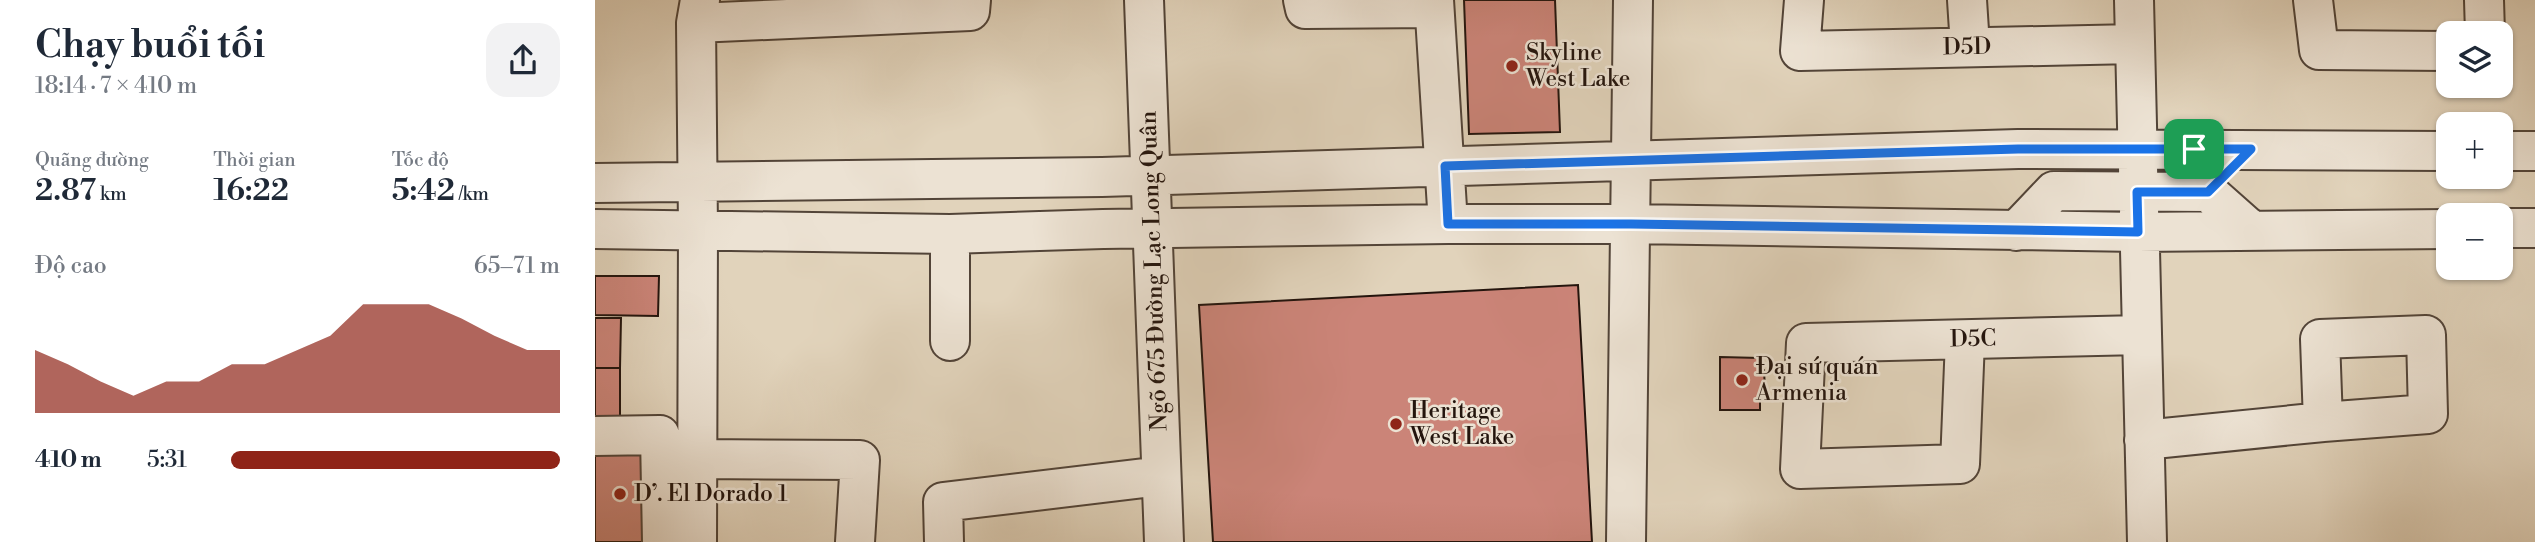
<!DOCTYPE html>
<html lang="vi">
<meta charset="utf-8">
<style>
body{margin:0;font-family:"Libre Bodoni",serif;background:#f2f2f3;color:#1f2937;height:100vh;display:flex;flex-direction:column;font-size:26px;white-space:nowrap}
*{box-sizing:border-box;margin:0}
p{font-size:23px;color:#747a83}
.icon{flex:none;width:38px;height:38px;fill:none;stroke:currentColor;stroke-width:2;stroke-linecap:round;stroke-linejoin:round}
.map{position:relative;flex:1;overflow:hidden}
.sheet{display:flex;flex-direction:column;background:#fff;width:595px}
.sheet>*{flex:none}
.controls{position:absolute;left:1841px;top:21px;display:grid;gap:14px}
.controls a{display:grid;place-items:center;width:77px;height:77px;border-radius:14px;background:#fff;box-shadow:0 2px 5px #0004;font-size:35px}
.pin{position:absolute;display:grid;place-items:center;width:60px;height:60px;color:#fff;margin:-30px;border-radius:14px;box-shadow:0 4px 10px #0006}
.round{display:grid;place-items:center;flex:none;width:74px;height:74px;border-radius:21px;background:#f2f2f3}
.headline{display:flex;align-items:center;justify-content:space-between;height:119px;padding:0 35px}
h1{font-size:38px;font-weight:600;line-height:52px}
.stats{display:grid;grid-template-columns:repeat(3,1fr);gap:10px;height:119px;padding:7px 35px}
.stats div{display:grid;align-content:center}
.stats b{font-size:30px;font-weight:600}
.stats small{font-size:19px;font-weight:400}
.stats p{font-size:19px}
.chart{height:196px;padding:14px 35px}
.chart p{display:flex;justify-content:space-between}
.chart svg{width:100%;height:126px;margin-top:7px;fill:#8f2418;opacity:.7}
ul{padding:0 35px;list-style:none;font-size:23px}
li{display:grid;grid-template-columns:112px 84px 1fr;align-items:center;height:52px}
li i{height:18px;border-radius:9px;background:#8f2418}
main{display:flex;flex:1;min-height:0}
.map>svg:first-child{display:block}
</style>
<main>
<section class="sheet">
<div class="headline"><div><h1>Chạy buổi tối</h1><p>18:14 · 7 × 410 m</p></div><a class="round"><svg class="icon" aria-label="share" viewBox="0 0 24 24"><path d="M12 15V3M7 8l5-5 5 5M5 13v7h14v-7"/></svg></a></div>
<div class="stats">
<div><p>Quãng đường</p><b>2.87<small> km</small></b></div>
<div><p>Thời gian</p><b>16:22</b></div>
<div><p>Tốc độ</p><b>5:42<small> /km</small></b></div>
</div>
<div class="chart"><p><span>Độ cao</span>65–71 m</p>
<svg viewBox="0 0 160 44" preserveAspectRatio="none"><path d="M0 44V22L10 27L20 33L30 38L40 33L50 33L60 27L70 27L80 22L90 17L100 6L110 6L120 6L130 11L140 17L150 22L160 22V44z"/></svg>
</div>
<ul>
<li><b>410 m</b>5:31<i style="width:100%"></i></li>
</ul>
</section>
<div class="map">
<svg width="1940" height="542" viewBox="0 0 1940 542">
<rect width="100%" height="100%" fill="#e1d3bb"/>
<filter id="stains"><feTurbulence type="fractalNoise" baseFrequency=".00286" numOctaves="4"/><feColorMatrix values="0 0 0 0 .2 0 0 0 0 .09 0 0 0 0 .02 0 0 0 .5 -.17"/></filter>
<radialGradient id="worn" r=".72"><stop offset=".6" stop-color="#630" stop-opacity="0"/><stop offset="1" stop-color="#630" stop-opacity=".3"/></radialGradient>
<path fill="#cb8478" stroke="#23140d" stroke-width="2" d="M869 0H960L965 132 874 134Z
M0 276H64L63 316 0 315Z
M983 285 997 542H618L604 305Z
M0 318H26L25 368H0Z
M1125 357 1165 358V370H1169L1170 390H1165V410H1125Z
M0 368H25V423H0Z
M0 446H49L50 542H0Z"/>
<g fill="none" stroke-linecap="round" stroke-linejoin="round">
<g stroke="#524438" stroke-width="42">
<path id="minor" d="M549 0 569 542
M708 0 710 9 839 8
M839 0 853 224
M1209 0 1205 51 1540 44
M1372 0 1375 46
M1539 0 1552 542
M1718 0 1724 50 1853 51
M1889 0 1890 33
M101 23 375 11 376 0
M1906 151H1940
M0 183 507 177 1423 149 1853 151
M1906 228H1940
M0 229 355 234 508 229 853 224H1036L1543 232 1853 229
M1421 231 1459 191 1613 192 1657 231
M355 234V341
M1370 340 1365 464 1205 469 1211 343 1546 335
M0 436 65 435 67 542
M1549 440 1728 422 1833 414 1831 335 1725 339 1728 422
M103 459 265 460 260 542
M102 542 103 230 101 23 105 0
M349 542 348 502 566 476
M1031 542 1038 0"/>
</g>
<use href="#minor" stroke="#ece2d3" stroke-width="38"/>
</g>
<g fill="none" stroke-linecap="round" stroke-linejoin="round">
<g stroke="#fff" stroke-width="14">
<path id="route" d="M1423 149H1656L1613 192H1542L1543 232 1036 224H853L850 166Z"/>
</g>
<use href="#route" stroke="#1a73e8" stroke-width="9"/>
</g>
<g fill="#8f2418" stroke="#ece2d3" stroke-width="2.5">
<circle cx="917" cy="66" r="7"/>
<circle cx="1147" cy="380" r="7"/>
<circle cx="801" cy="424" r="7"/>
<circle cx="25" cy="494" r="7"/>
</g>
<g text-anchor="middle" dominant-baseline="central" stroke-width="5" stroke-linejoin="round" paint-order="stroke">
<g font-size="23" fill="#23140d" stroke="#ece2d3">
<text transform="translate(1372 47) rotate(-1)">D5D</text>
<text transform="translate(559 271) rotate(-92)">Ngõ 675 Đường Lạc Long Quân</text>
<text transform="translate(1378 339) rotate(-1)">D5C</text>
</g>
<g font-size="23" fill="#23140d" stroke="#ece2d3" text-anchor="start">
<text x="931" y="53">Skyline<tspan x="931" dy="26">West Lake</tspan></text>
<text x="1161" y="367">Đại sứ quán<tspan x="1161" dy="26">Armenia</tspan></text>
<text x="815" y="411">Heritage<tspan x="815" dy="26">West Lake</tspan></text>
<text x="39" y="494">D’. El Dorado 1</text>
</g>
</g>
<rect width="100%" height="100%" filter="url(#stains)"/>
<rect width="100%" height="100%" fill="url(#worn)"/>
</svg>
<div class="controls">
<a><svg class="icon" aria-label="layers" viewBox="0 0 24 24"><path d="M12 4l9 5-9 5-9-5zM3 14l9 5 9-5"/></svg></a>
<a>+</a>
<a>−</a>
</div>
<div class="pin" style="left:1599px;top:149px;background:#1e9e55"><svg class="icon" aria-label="arrive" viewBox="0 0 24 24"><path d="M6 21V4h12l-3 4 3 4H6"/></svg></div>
</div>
</main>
